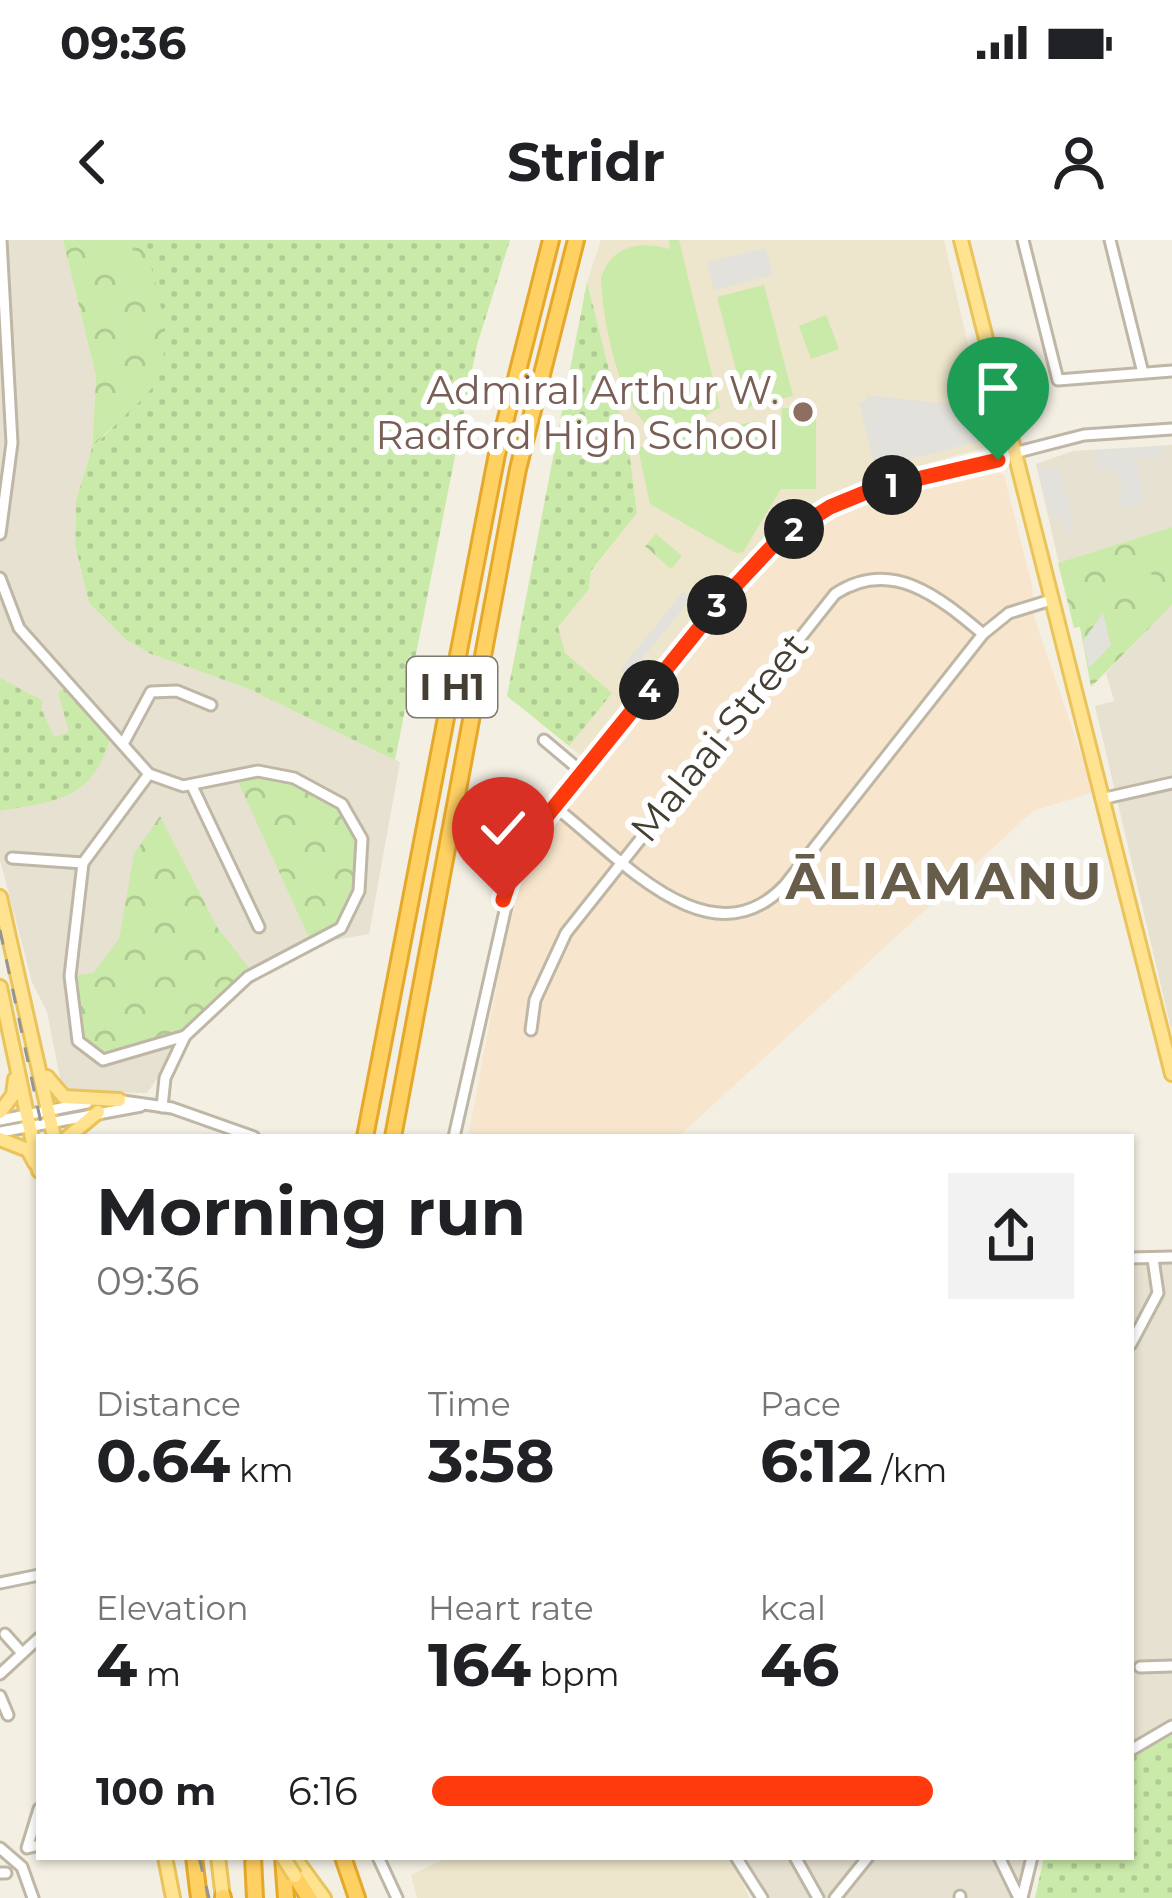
<!DOCTYPE html>
<meta charset="utf-8">
<style>
:root{--surface:#fff;--page:#f2f2f2;--text:#202124;--muted:#757577;--accent:#ff3b0e}
body{margin:0;font-family:Montserrat,sans-serif;background:var(--page);color:var(--text);height:100vh;display:flex;flex-direction:column;font-size:45px;white-space:nowrap}
*{box-sizing:border-box;margin:0}
p{font-size:39px;color:var(--muted)}
.icon{flex:none;width:66px;height:66px;fill:none;stroke:currentColor;stroke-width:2;stroke-linecap:round;stroke-linejoin:round}
.map{position:relative;flex:1;overflow:hidden}
.panel{position:absolute;left:36px;top:894px;width:1098px;height:726px;display:flex;flex-direction:column;background:var(--surface);border-radius:0px;box-shadow:0 3px 9px #0004}
.panel>*{flex:none}
.pin{position:absolute;display:grid;place-items:center;width:102px;height:102px;color:#fff;margin:-123px -51px;border-radius:50% 50% 50% 0;rotate:-45deg;box-shadow:0 0 12px #0007}
.pin .icon{rotate:45deg}
.km{position:absolute;width:60px;height:60px;margin:-30px;border-radius:50%;background:#222;color:#fff;font-size:33px;line-height:60px;text-align:center}
.round{display:grid;place-items:center;flex:none;width:126px;height:126px;border-radius:0px;background:var(--page)}
.summary{display:flex;align-items:center;justify-content:space-between;height:204px;padding:0 60px}
h1{font-size:66px;font-weight:700;line-height:90px}
.stats{display:grid;grid-template-columns:repeat(3,1fr);gap:18px;height:204px;padding:12px 60px}
.stats div{display:grid;align-content:center}
.stats b{font-size:60px;font-weight:700}
.stats small{font-size:33px;font-weight:400}
.stats p{font-size:33px}
ul{padding:0 60px;list-style:none;font-size:39px}
li{display:grid;grid-template-columns:192px 144px 1fr;align-items:center;height:90px}
li i{height:30px;border-radius:15px;background:var(--accent)}
.status{display:flex;justify-content:space-between;align-items:center;height:84px;padding:0 60px;background:var(--surface);direction:ltr}
.status svg{height:33px;fill:currentColor}
header{display:flex;justify-content:space-between;align-items:center;height:156px;padding:0 60px;background:var(--surface);font-size:54px;font-weight:700}
.map>svg:first-child{display:block}
.residential{fill:#e7e1d1}
.commercial{fill:#f7e6cd}
.education{fill:#ede5cc}
.grass{fill:url(#grass-dots)}
.park{fill:url(#park-crowns)}
.pitch{fill:#caeaa9}
.parking{fill:#e3e1dc}
.lines{fill:none;stroke-linecap:round;stroke-linejoin:round}
.minor-casing{stroke:#bfb7a6;stroke-width:15}
.major-casing{stroke:#eac45a;stroke-width:18}
.highway-casing{stroke:#e6a82a;stroke-width:20}
.minor{stroke:#fff;stroke-width:9}
.major{stroke:#ffe390;stroke-width:12}
.highway{stroke:#ffd062;stroke-width:14}
.rail{stroke:#949494;stroke-width:3;stroke-dasharray:15 15;stroke-linecap:butt}
.major-bridge-casing{stroke:#eac45a;stroke-width:18;stroke-linecap:butt}
.major-bridge{stroke:#ffe390;stroke-width:12}
.route-casing{stroke:#fff;stroke-width:24}
.route{stroke:#ff3b0e;stroke-width:15}
.education-dot{fill:#8d6e63;stroke:#fff;stroke-width:4.5}
.labels{text-anchor:middle;stroke-width:12;stroke-linejoin:round;paint-order:stroke}
.shield{fill:#fff;stroke:#7d7970;stroke-width:3}
.shield-label{font-size:36px;font-weight:bold;fill:#453f33}
.education-label{font-size:39px;fill:#785e54;stroke:#fff;text-anchor:end}
.street-label{font-size:39px;fill:#453f33;stroke:#fff}
.district-label{font-size:51px;font-weight:bold;letter-spacing:3px;fill:#685d4a;stroke:#fff}
</style>
<div class="status"><b>09:36</b><svg viewBox="0 0 49 12"><path d="M0 12V9h3v3zM5 12V6h3v6zM10 12V3h3v9zM15 12V0h3v12zM26 1h20v11H26zM47 4h2v5h-2z"/></svg></div>
<header><svg class="icon" aria-label="back" viewBox="0 0 24 24"><path d="M15 5l-7 7 7 7"/></svg>Stridr<svg class="icon" aria-label="person" viewBox="0 0 24 24"><circle cx="12" cy="8" r="4"/><path d="M4 21q1-7 8-7t8 7"/></svg></header>
<div class="map">
<svg width="1172" height="1658" viewBox="0 0 1172 1658">
<defs>
<pattern id="grass-dots" width="8" height="8" patternUnits="userSpaceOnUse" patternTransform="scale(3)"><rect width="8" height="8" fill="#caeaa9"/><path d="M2 2h.1M6 6h.1" fill="none" stroke="#afca92" stroke-width="1.8" stroke-linecap="round"/></pattern>
<pattern id="park-crowns" width="20" height="18" patternUnits="userSpaceOnUse" patternTransform="scale(3)"><rect width="20" height="18" fill="#caeaa9"/><path d="M2 6a3 3 0 1 1 6 0M12 15a3 3 0 1 1 6 0" fill="none" stroke="#afca92"/></pattern>
</defs>
<rect width="100%" height="100%" fill="#f3efe3"/>
<!-- residential -->
<g class="residential">
<polygon points="0,0 63,0 96,137 92,208 76,260 75,305 89,363 126,400 151,414 247,448 400,522 369,694 312,704 269,725 185,796 165,838 159,836 147,853 73,852 61,843 47,772 32,742 0,620"/>
<polygon points="1172,205 1172,287 1059,323 1036,224 1073,211"/>
<polygon points="1172,365 1172,793 1095,466 1114,461 1106,433"/>
<polygon points="1172,1023 1172,1487 1131,1511 1131,1024"/>
<polygon points="736,1617 1037,1617 1022,1658 762,1658"/>
</g>
<!-- commercial -->
<polygon class="commercial" points="996,231 1004,235 1032,345 1035,380 1094,552 1033,571 678,897 468,897 510,675 527,625 569,563 755,336 798,297 857,266"/>
<!-- education -->
<g class="education">
<polygon points="601,0 944,0 991,206 858,243 788,280 739,324 581,516 546,487 558,387 589,349 591,332 637,273 629,210 587,42"/>
<polygon points="448,1617 732,1617 749,1658 417,1658 411,1635"/>
</g>
<!-- grass -->
<g class="grass">
<polygon points="143,0 510,0 477,105 395,520 247,448 151,414 126,400 89,363 75,305 76,260 92,208 130,170 156,52"/>
<polygon points="587,42 629,210 637,273 591,331 589,349 558,387 565,413 612,453 569,506 507,456"/>
<path d="M0 438 43 461 41 468 54 497 69 492 58 452 71 446 112 492C94 559 62 560 0 571Z"/>
<polygon points="1172,1495 1172,1658 1035,1658 1044,1617 1131,1617 1131,1518"/>
</g>
<!-- park -->
<g class="park">
<path d="M63 0H143C155 38 179 113 152 148 135 170 110 186 92 208L96 137Z"/>
<polygon points="1172,287 1172,365 1091,447 1080,387 1074,388 1058,323"/>
<polygon points="656,294 682,316 671,329 645,306"/>
<path d="M234 533C276 534 352 547 362 599 366 620 354 654 351 675L312 704Z"/>
<polygon points="160,576 217,687 254,734 195,788 106,820 82,808 70,736 93,733 119,699 134,614"/>
</g>
<!-- pitch -->
<g class="pitch">
<path d="M669 0H679L720 168C702 173 697 194 674 196 623 200 602 78 601 38 611 6 639 0 670 9Z"/>
<polygon points="132,7 140,34 128,41 110,36 103,16"/>
<polygon points="764,45 793,156 746,168 717,57"/>
<polygon points="826,75 839,109 811,119 799,86"/>
<polygon points="782,168 816,168 816,249 781,249 743,312 736,313 650,264 638,208 756,181 764,199 781,211"/>
<circle cx="1132" cy="338" r="20"/>
</g>
<!-- parking -->
<g class="parking">
<polygon points="766,8 773,35 714,50 707,22"/>
<polygon points="867,155 975,167 984,200 875,228 859,162 866,162"/>
<polygon points="1161,206 1162,217 1135,219 1145,263 1120,269 1117,258 1123,255 1116,230 1097,230 1096,211"/>
<polygon points="1059,228 1075,291 1066,293 1062,276 1052,278 1039,229"/>
<polygon points="683,352 691,359 628,436 620,430"/>
<polygon points="1103,373 1111,405 1089,428 1083,401"/>
</g>
<g class="lines">
<!-- minor casing -->
<g class="minor-casing">
<g id="minor">
<polyline points="1023,0 1058,140 1172,131"/>
<polyline points="1110,0 1143,133"/>
<polyline points="0,294 12,203 1,0"/>
<polyline points="0,338 19,388 149,534 183,546 258,531 294,538 342,564 362,599 359,651 341,688 248,737 185,796 103,820 78,801 70,736 83,623 149,534"/>
<polyline points="544,500 582,532"/>
<polyline points="123,504 151,452 177,451 211,465"/>
<polyline points="192,546 259,687"/>
<polyline points="1101,559 1172,543"/>
<path d="M555 567C616 613 709 726 785 645L983 394 1009 373 1051 360"/>
<polyline points="12,618 83,623"/>
<path d="M531 790 535 760 566 693 835 354C891 317 939 357 983 394"/>
<polyline points="116,860 172,868 254,897"/>
<polyline points="162,867 165,838 185,796"/>
<polyline points="0,880 87,863"/>
<polyline points="0,892 141,866"/>
<polyline points="454,897 516,622 538,587 722,360 793,289 874,249 1084,195 1172,189"/>
<polyline points="1131,1018 1172,1017"/>
<polyline points="1131,1104 1158,1053 1153,1019"/>
<polyline points="0,1343 39,1335"/>
<polyline points="5,1394 22,1413"/>
<polyline points="1140,1427 1172,1426"/>
<polyline points="0,1434 39,1398"/>
<polyline points="0,1456 8,1475"/>
<polyline points="1131,1510 1172,1486"/>
<polyline points="39,1569 27,1608 39,1605"/>
<polyline points="0,1608 22,1627 33,1658"/>
<polyline points="378,1617 397,1658"/>
<polyline points="736,1617 762,1658"/>
<polyline points="795,1617 818,1658"/>
<polyline points="999,1617 1019,1658"/>
<polyline points="0,1633 6,1633"/>
<polyline points="835,1658 868,1617"/>
<polyline points="960,1658 960,1656"/>
<polyline points="1022,1658 1032,1617"/>
</g>
</g>
<!-- major casing -->
<g class="major-casing">
<g id="major">
<polyline points="961,0 1172,834"/>
<polyline points="0,657 54,897"/>
<polyline points="0,747 39,931"/>
<polyline points="47,837 64,857 119,860"/>
<polyline points="0,872 13,855 15,839"/>
<polyline points="68,897 98,872"/>
<polyline points="0,899 28,910 35,923"/>
<polyline points="165,1617 173,1658"/>
<polyline points="218,1617 223,1658"/>
<polyline points="294,1617 324,1658"/>
</g>
</g>
<!-- highway casing -->
<g class="highway-casing">
<g id="highway">
<polyline points="365,897 497,214 551,0"/>
<polyline points="393,897 518,229 576,0"/>
<polyline points="194,1617 199,1658"/>
<polyline points="253,1617 255,1658"/>
<polyline points="283,1617 286,1658"/>
<polyline points="343,1617 357,1658"/>
<polyline points="295,1636 309,1658"/>
<polyline points="223,1657 223,1658"/>
</g>
</g>
<!-- minor -->
<use href="#minor" class="minor"/>
<!-- major -->
<use href="#major" class="major"/>
<!-- highway -->
<use href="#highway" class="highway"/>
<!-- rail -->
<g class="rail">
<polyline points="0,690 44,897"/>
<polyline points="199,1617 209,1658"/>
</g>
<!-- major-bridge casing -->
<g class="major-bridge-casing">
<polyline id="major-bridge" points="283,1617 295,1636"/>
</g>
<!-- major-bridge -->
<use href="#major-bridge" class="major-bridge"/>
</g>
<g class="lines">
<!-- route casing -->
<g class="route-casing">
<polyline id="route" points="503,660 516,622 538,587 722,360 778,300 830,267 874,249 998,220"/>
</g>
<!-- route -->
<use href="#route" class="route"/>
</g>
<!-- markers -->
<circle class="education-dot" cx="803" cy="172" r="12"/>
<g class="labels">
<!-- shield labels -->
<rect class="shield" x="407" y="417" width="90" height="60" rx="9"/>
<g class="shield-label">
<text x="452" y="460">I H1</text>
</g>
<!-- education labels -->
<g class="education-label">
<text x="779" y="164">Admiral Arthur W.<tspan x="779" dy="45">Radford High School</tspan></text>
</g>
<!-- street labels -->
<g class="street-label">
<text transform="translate(719 497) rotate(-51)" y="14">Malaai Street</text>
</g>
<!-- district labels -->
<g class="district-label">
<text x="945" y="659">ĀLIAMANU</text>
</g>
</g>
</svg>
<div class="pin" style="left:998px;top:220px;background:#1e9e55"><svg class="icon" aria-label="arrive" viewBox="0 0 24 24"><path d="M6 21V4h12l-3 4 3 4H6"/></svg></div>
<div class="pin" style="left:503px;top:660px;background:#d93025"><svg class="icon" aria-label="check" viewBox="0 0 24 24"><path d="M5 12l5 5 9-10"/></svg></div>
<b class="km" style="left:892px;top:245px">1</b>
<b class="km" style="left:794px;top:289px">2</b>
<b class="km" style="left:717px;top:365px">3</b>
<b class="km" style="left:649px;top:450px">4</b>
<section class="panel">
<div class="summary"><div><h1>Morning run</h1><p>09:36</p></div><a class="round"><svg class="icon" aria-label="share" viewBox="0 0 24 24"><path d="M12 15V3M7 8l5-5 5 5M5 13v7h14v-7"/></svg></a></div>
<div class="stats">
<div><p>Distance</p><b>0.64<small> km</small></b></div>
<div><p>Time</p><b>3:58</b></div>
<div><p>Pace</p><b>6:12<small> /km</small></b></div>
</div>
<div class="stats">
<div><p>Elevation</p><b>4<small> m</small></b></div>
<div><p>Heart rate</p><b>164<small> bpm</small></b></div>
<div><p>kcal</p><b>46</b></div>
</div>
<ul>
<li><b>100 m</b>6:16<i style="width:78%"></i></li>
</ul>
</section>
</div>
